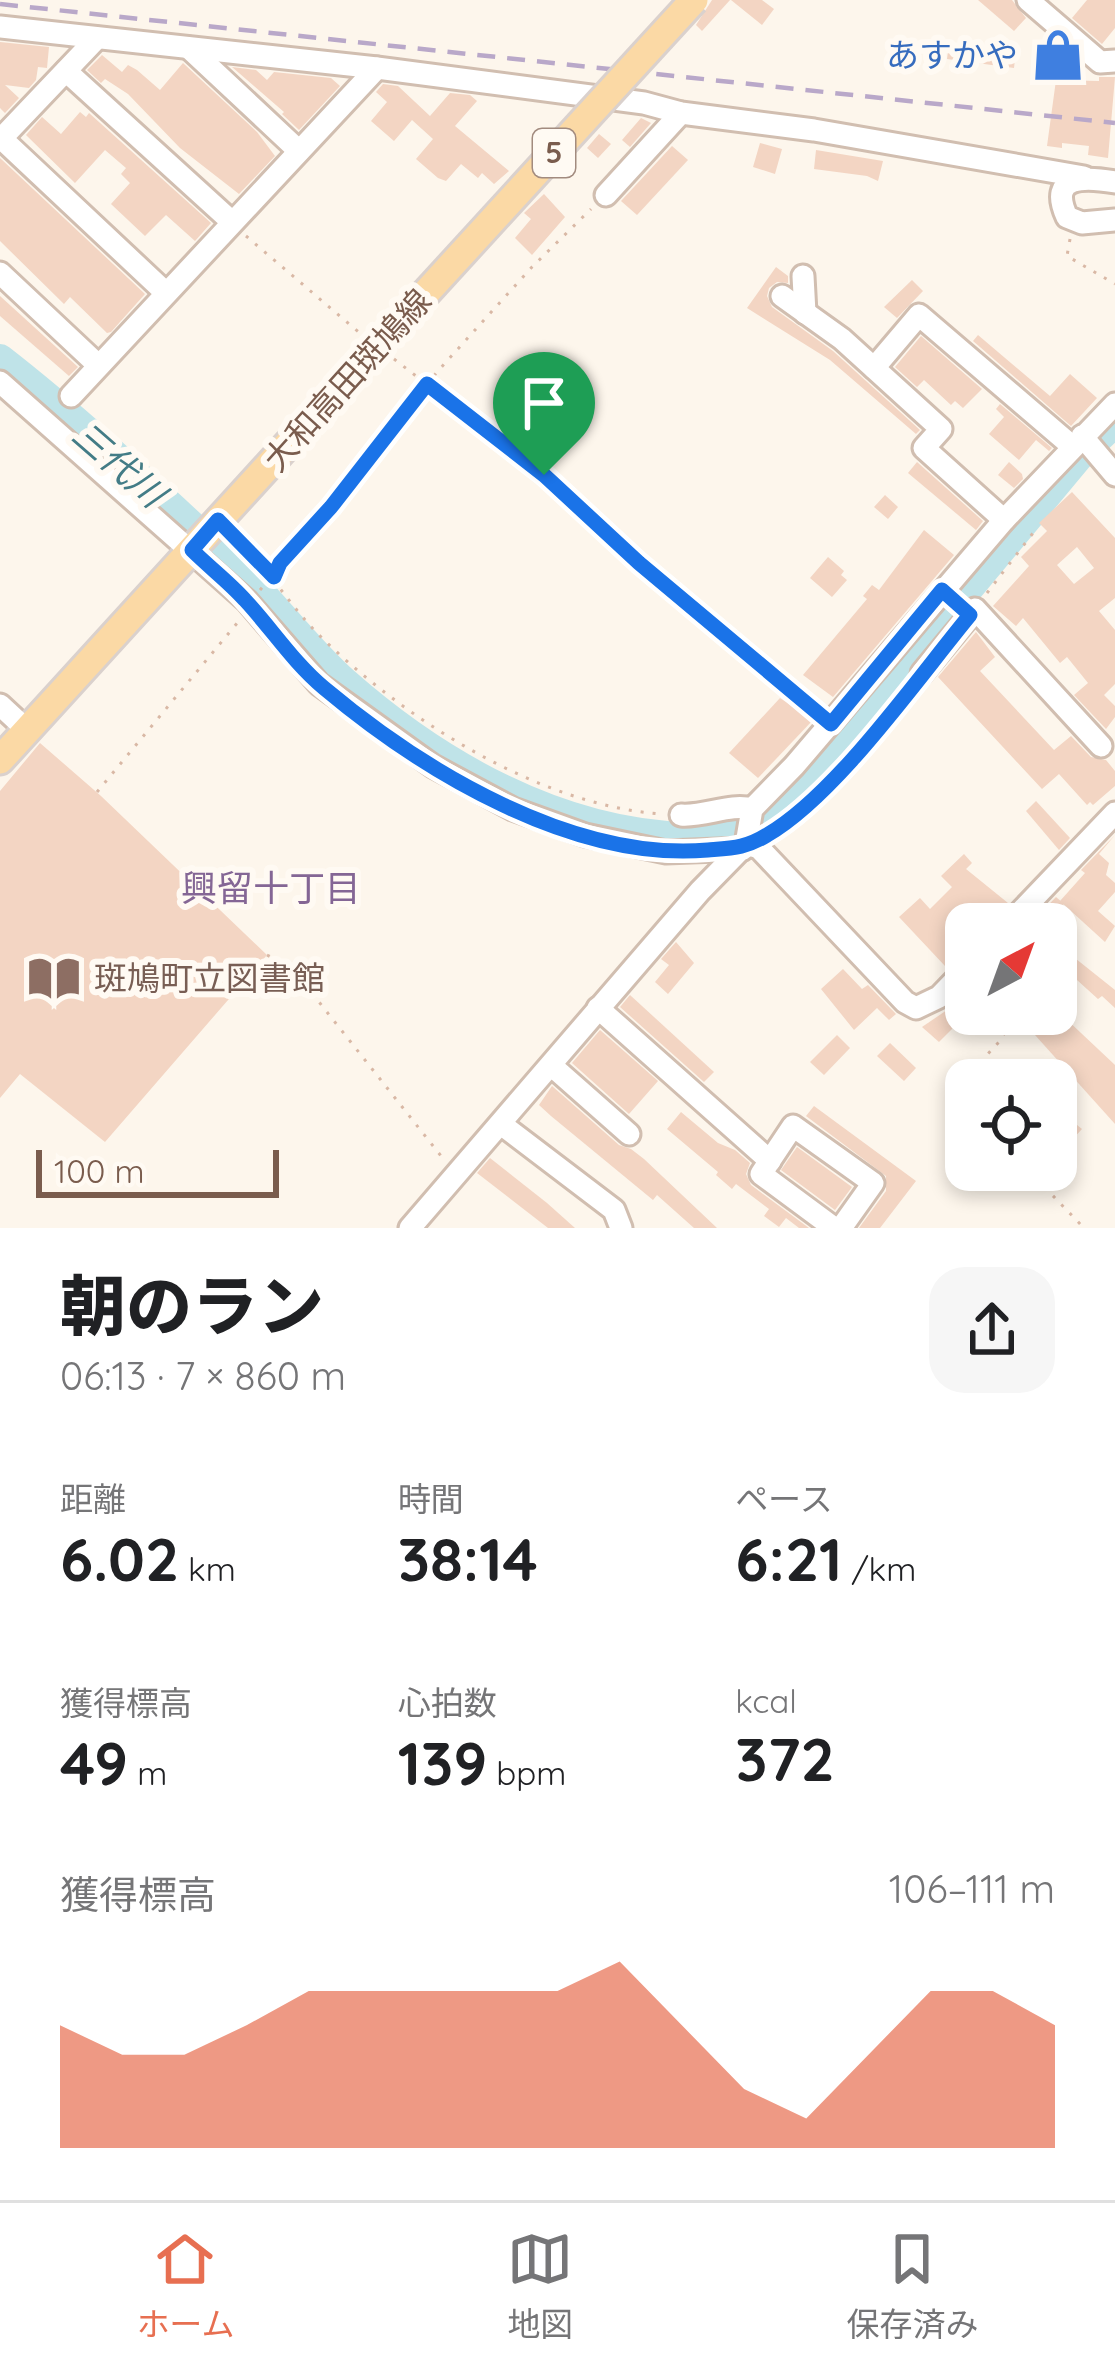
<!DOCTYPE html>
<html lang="ja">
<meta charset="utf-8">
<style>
:root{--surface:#fff;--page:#f6f6f6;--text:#202124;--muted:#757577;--line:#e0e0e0;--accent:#e76f51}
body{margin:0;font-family:Quicksand,"Noto Sans JP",sans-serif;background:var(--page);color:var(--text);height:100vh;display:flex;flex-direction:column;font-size:45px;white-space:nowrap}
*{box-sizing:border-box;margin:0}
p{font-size:39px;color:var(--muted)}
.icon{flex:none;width:66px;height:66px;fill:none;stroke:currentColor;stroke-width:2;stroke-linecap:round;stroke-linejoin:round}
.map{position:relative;height:1228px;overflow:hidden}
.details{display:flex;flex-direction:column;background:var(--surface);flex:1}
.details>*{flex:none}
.needle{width:78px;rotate:41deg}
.fabs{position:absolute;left:945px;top:903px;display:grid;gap:24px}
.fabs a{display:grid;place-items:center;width:132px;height:132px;border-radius:24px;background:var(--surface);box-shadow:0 6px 18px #0003;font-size:60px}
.scale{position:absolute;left:36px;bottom:30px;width:243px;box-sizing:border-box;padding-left:12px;border:6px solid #7a5c4d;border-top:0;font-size:33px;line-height:42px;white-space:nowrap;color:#7a5c4d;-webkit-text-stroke:9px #fffaf3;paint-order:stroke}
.pin{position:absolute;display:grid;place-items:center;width:102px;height:102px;color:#fff;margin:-123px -51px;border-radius:50% 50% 50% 0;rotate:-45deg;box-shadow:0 0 12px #0007}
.pin .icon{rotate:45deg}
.round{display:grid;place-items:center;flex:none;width:126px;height:126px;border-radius:36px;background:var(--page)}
.headline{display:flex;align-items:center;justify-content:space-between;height:204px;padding:0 60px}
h1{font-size:66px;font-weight:800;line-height:90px}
.figures{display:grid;grid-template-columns:repeat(3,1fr);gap:18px;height:204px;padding:12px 60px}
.figures div{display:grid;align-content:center}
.figures b{font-size:60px;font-weight:800}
.figures small{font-size:33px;font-weight:400}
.figures p{font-size:33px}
.chart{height:336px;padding:24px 60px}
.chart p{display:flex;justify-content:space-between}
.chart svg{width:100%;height:216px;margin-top:12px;fill:var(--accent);opacity:.7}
.dock{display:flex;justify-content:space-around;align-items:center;height:168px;border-top:3px solid var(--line);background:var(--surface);font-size:33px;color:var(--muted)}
.dock a{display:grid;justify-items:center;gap:6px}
.dock .selected{color:var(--accent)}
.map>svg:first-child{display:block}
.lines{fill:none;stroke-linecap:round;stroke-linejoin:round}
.river{stroke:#bfe3e8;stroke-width:30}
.building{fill:#f3d5c3;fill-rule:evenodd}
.minor-casing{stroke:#d1beb0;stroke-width:27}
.major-casing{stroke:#dad1cd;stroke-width:33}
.path{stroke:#d9b8a5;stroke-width:3;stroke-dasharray:3 9;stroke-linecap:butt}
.minor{stroke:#fff;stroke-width:21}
.major{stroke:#fbd9a5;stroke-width:27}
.rail{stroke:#b9a8c9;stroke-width:4.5;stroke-dasharray:18 12;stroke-linecap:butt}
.major-bridge-casing{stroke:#dad1cd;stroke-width:33;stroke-linecap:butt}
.major-bridge{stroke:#fbd9a5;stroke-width:27}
.route-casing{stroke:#fff;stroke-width:24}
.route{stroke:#1a73e8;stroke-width:15}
.labels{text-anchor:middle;stroke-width:12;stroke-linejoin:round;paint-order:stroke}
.shield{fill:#fffaf3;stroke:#a28b7f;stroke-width:3}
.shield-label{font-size:30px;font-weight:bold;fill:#7a5c4d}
.shop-label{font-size:33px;fill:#366cbe;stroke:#fffaf3;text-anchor:end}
.street-label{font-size:33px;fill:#7a5c4d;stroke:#fffaf3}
.education-label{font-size:33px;fill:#785e54;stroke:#fffaf3;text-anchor:start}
.water-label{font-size:36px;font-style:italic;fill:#437c86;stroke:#fffaf3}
.neighbourhood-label{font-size:36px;fill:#846695;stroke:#fffaf3}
</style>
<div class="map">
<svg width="1115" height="1228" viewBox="0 0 1115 1228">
<rect width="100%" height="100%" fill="#fdf6ec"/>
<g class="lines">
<!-- river -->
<path class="river" d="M0 359C81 422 157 494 232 563 271 600 303 645 344 682 438 765 558 833 685 837 705 838 729 838 748 832 765 826 779 812 792 800L1079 456 1115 422"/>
</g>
<!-- building -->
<g class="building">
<polygon points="712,0 730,0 702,31 696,25"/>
<polygon points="731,0 762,0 774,9 762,25"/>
<polygon points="978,0 1012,0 1026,18 1014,31"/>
<polygon points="1087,0 1115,0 1115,28 1102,44 1072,18"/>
<polygon points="0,42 49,47 47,68 38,67 36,80 29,88 5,85 19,98 5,113 0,108"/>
<polygon points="976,42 1016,50 1014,68 947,59 949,44 973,47"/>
<polygon points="102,55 122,72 128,65 137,70 160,90 183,63 257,132 275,156 239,194 180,148 128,94 105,79 101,83 87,70"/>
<polygon points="232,67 256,70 267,80 274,72 331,78 340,86 299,130 282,114 284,112"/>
<polygon points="1099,77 1115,77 1108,158 1088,155 1089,146 1062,143 1062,148 1047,146 1056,80 1099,81"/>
<polygon points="383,84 398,86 430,116 450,93 470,95 477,101 455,126 509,171 494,184 482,173 478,178 461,164 446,181 438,178 416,159 433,139 412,120 394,141 371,121 387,102 376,92"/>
<polygon points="80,112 86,117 89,113 211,223 195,241 166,215 145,236 111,204 130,183 121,174 126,168 105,150 75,183 26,135 42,117 61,134"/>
<polygon points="641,118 651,123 630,147 622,140"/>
<polygon points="599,134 611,144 598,158 587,148"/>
<polygon points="760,143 782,149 775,174 753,167"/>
<polygon points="672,146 688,160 637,215 621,201"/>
<polygon points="816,150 883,161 878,181 867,176 814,169"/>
<polygon points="0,158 145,294 111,332 107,333 70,297 64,304 0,241"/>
<polygon points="544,194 565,217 532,255 515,238 531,219 524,213"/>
<polygon points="776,267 788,276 788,283 777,282 769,288 767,296 772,307 833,351 920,430 916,434 830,360 747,308"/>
<polygon points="912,280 923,291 897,318 884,307"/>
<polygon points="0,296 78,367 69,376 0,316"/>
<polygon points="978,335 1050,396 1070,374 1097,398 1071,426 973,341"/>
<polygon points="921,336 982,389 963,408 955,401 951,405 924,380 917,387 895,367"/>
<polygon points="1000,404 1052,448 1049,451 1036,440 1019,460 989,434 1004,417 996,409"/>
<polygon points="917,462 983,521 976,530 908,473"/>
<polygon points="1009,462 1022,474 1023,479 1014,488 998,475"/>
<path d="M1072 492 1115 538V598L1099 611 1115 630V684L1104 695 1115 706V717L1106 729 1074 695 1088 683 1067 657 1060 663 1023 618 1016 626 993 606 1029 566 1021 557 1047 531 1039 523ZM1077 547 1094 568 1074 584 1057 565Z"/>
<polygon points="885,495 898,507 888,519 874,507"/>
<polygon points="924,530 954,555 833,697 803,675 867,599 863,596 872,585 879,590"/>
<polygon points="828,557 844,571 841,575 847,580 832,597 810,578"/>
<polygon points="976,632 995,657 980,671 1054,750 1071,736 1091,757 1106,760 1115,771 1115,786 1093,805 1090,802 1087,805 1059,774 1042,789 938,677"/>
<polygon points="780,698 813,720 758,778 729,753"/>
<polygon points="40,743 101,796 267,955 105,1142 20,1074 0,1098 0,791"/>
<polygon points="1036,801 1070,838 1059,850 1026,811"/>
<polygon points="1115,835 1099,854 1109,863 1106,875 1115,883 1115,892 1098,911 1115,926 1105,942 1060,901 1085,873 1081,870"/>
<polygon points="964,854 972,863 966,869 1008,903 994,924 986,924 966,906 966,954 945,966 899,917 920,898 930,909 952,887 941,876"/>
<polygon points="1056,897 1064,904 1046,924 1030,924"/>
<polygon points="676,942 694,963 668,994 655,982 669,965 661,959"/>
<polygon points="1056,943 1115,990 1115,1008 1102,996 1098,999 1056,961"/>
<polygon points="843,969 862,989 868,985 896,1014 889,1020 877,1008 854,1030 821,989"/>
<polygon points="630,995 714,1072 704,1082 620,1007"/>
<polygon points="947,1010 959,1022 939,1042 922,1027"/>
<polygon points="1036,1014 1064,1017 1115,1065 1115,1124 1026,1025"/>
<polygon points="600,1030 658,1081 629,1114 572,1063"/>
<polygon points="837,1035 850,1048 824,1075 810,1062"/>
<polygon points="890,1043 916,1068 904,1081 877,1056"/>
<polygon points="552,1086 619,1145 631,1149 644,1159 717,1228 694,1228 657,1195 653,1200 551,1116 539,1105"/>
<polygon points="814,1106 916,1181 880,1228 859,1228 886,1191 886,1176 806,1116"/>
<polygon points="681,1112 718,1143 735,1150 750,1163 746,1174 751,1185 809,1228 799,1228 786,1218 779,1227 764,1216 769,1209 736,1184 732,1189 716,1175 718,1172 667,1129"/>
<polygon points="1066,1116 1082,1129 1072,1140 1057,1126"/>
<polygon points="797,1147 852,1187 835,1210 781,1170"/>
<polygon points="490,1158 547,1203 575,1228 548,1228 477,1173"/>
</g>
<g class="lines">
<!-- minor casing -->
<g class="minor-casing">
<g id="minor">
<polyline points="1028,0 1100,62 1115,61"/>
<polyline points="0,27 377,68 644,103 681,113 814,130 1084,177"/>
<polyline points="189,48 299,151"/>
<polyline points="66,71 232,222"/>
<polyline points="2,139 166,293"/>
<polyline points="0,140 97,38"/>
<path d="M1115 182C1086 177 1047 174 1067 217L1082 223 1115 220"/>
<polyline points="606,195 681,113"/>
<polyline points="0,273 98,365"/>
<polyline points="803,276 805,313"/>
<polyline points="782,296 842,339 941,429 924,448 1004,520"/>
<polyline points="874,368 919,315 1073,447"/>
<polyline points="0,382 247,601 319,684 433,766 513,809 585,835 666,852 743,849"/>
<polyline points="71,396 377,68"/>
<polyline points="1082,436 1115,475"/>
<polyline points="922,673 975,609 1101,746"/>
<polyline points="0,705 27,730"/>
<path d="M681 815C705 817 730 803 752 809"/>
<polyline points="746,844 759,848 905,1002 916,1008 939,997 966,969"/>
<polyline points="1009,924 1115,813"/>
<polyline points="598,1008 770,1161"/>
<polyline points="552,1066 629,1134"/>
<polyline points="501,1124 614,1210 621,1228"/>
<polyline points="410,1228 700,891 746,844 752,809 794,766 1004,520 1115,404"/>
<polyline points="834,1228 761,1174 793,1126 873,1183 841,1228"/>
</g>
</g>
<!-- major casing -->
<g class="major-casing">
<polyline id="major" points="0,760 414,306"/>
</g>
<!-- path -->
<g class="path">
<polyline points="246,236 362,335"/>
<polyline points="1070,239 1067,256 1115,284"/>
<polyline points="394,359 544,475 639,563 815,711"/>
<path d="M234 535C266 565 287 602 317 633 402 718 538 805 661 814"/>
<polyline points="260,590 331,507 437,372 532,267 591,209"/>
<polyline points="987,593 1033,533"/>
<polyline points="97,792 238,622"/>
<polyline points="771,833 819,793 909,688"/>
<polyline points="267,955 288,966 300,978 445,1161"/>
<polyline points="966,1098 957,1087 999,1042 1016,1014"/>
<polyline points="1028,1170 1084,1228"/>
</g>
<!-- minor -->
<use href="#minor" class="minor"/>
<!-- major -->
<use href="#major" class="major"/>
<!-- rail -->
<polyline class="rail" points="0,4 1115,123"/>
<!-- major-bridge casing -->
<g class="major-bridge-casing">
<polyline id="major-bridge" points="414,306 694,0"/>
</g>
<!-- major-bridge -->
<use href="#major-bridge" class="major-bridge"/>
</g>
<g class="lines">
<!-- route casing -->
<g class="route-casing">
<path id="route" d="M427 384 544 475 639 563 831 724 942 590 970 615C917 679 836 795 767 835 746 848 733 848 708 850 574 862 424 772 324 688 293 662 272 629 245 600 229 582 209 567 192 550L218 520 274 577 280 563 331 507Z"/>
</g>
<!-- route -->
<use href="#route" class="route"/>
</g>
<!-- icons -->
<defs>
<g id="shop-bare" transform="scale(4.14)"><path d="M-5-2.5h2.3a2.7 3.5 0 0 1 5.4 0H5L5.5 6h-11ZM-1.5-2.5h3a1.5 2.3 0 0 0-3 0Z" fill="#3f7fe0" stroke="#fffaf3" stroke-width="2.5" paint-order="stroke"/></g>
<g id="library-bare" transform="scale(4.14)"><path d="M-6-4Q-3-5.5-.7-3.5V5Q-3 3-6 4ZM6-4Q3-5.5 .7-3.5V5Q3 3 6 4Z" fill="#8d6e63" stroke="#fffaf3" stroke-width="2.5" paint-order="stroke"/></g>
</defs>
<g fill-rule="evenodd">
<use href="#shop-bare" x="1058" y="55"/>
<use href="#library-bare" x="54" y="978"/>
</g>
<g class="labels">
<!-- shield labels -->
<rect class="shield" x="533" y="129" width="42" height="48" rx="9"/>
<g class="shield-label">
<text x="554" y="163">5</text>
</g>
<!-- shop labels -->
<g class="shop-label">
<text x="1018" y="67">あすかや</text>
</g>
<!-- street labels -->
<g class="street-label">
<text transform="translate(347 380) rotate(-48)" y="12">大和高田斑鳩線</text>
</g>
<!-- education labels -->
<g class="education-label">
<text x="94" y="990">斑鳩町立図書館</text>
</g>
<!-- water labels -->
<g class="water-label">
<text transform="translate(119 464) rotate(41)" y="13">三代川</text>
</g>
<!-- neighbourhood labels -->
<g class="neighbourhood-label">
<text x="271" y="901">興留十丁目</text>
</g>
</g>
</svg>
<div class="fabs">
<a><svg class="needle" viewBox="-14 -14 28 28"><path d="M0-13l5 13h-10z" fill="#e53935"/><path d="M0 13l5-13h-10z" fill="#757577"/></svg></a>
<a><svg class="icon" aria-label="locate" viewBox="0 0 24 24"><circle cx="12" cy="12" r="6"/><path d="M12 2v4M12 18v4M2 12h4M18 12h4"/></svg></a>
</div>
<div class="scale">100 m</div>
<div class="pin" style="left:544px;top:475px;background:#1e9e55"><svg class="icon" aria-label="arrive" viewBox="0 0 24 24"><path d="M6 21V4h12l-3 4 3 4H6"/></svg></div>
</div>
<section class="details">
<div class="headline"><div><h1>朝のラン</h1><p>06:13 · 7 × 860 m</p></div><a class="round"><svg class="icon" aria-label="share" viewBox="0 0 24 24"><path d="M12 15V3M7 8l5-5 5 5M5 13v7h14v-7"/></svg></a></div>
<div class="figures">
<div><p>距離</p><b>6.02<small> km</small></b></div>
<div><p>時間</p><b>38:14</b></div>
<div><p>ペース</p><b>6:21<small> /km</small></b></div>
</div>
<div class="figures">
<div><p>獲得標高</p><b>49<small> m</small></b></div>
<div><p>心拍数</p><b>139<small> bpm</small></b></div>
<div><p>kcal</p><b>372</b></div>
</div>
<div class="chart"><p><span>獲得標高</span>106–111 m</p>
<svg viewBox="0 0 160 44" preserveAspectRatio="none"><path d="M0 44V19L10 25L20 25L30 19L40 12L50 12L60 12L70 12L80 12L90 6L100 19L110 32L120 38L130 25L140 12L150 12L160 19V44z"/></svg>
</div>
</section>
<nav class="dock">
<a class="selected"><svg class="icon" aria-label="home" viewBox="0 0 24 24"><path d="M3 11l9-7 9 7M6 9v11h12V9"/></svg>ホーム</a>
<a><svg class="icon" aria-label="map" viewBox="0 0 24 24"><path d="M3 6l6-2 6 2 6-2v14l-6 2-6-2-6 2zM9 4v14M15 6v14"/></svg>地図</a>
<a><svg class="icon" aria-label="saved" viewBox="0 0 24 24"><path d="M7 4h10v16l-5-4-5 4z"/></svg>保存済み</a>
</nav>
